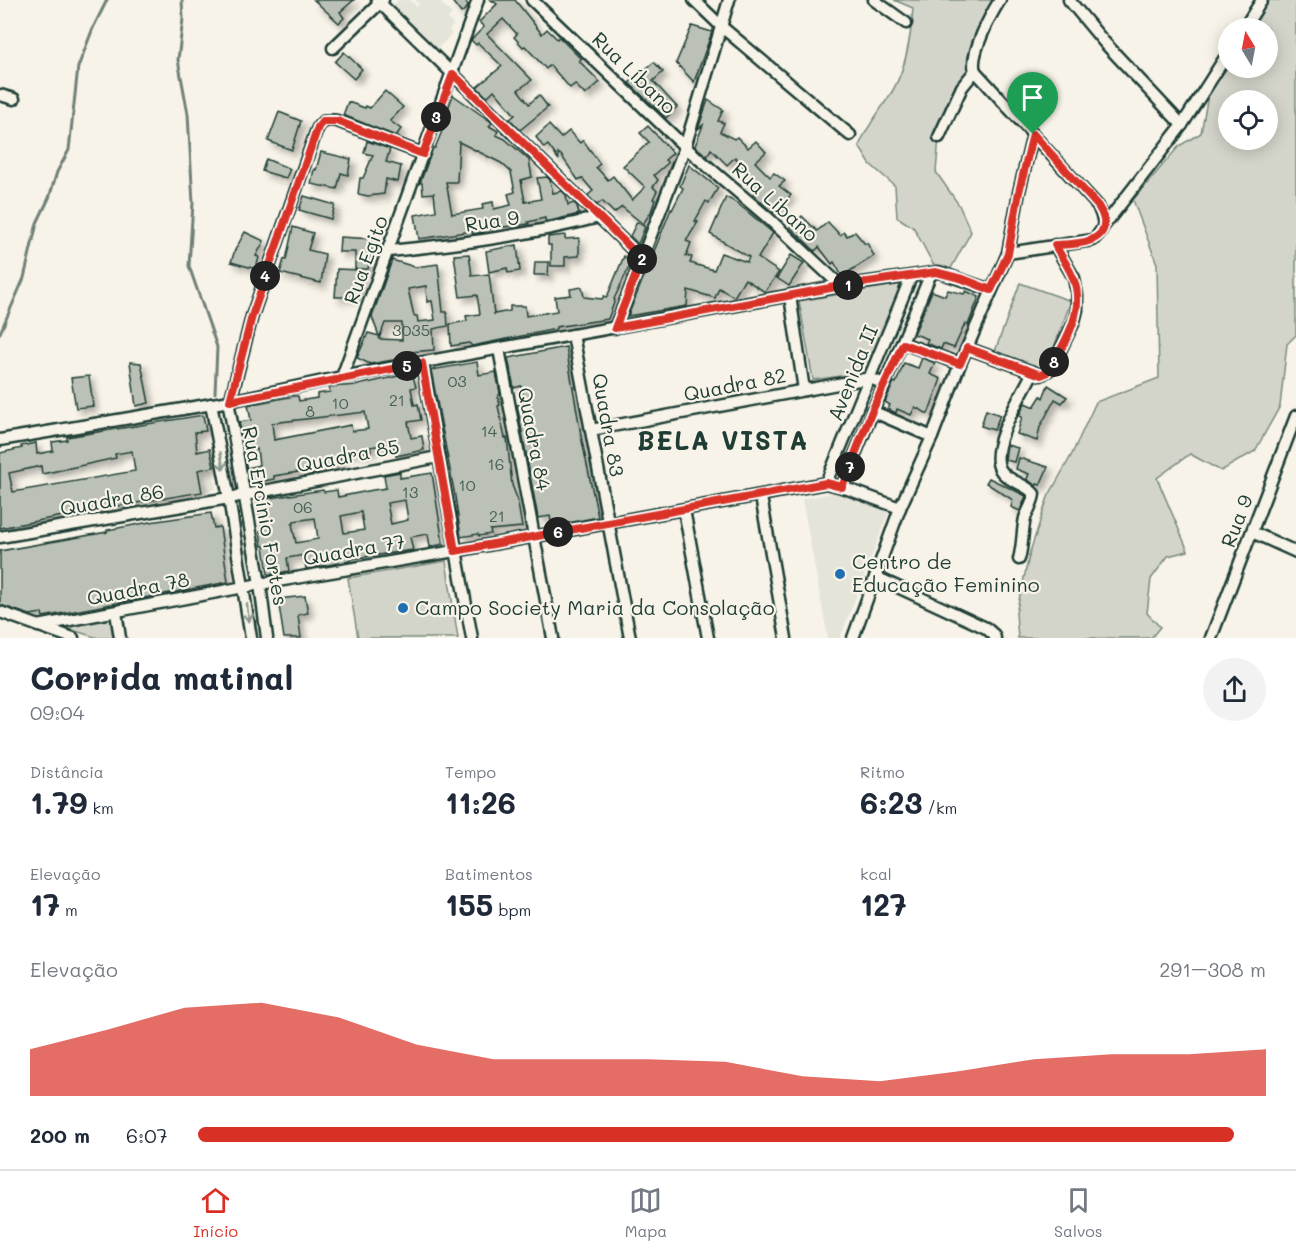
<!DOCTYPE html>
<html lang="pt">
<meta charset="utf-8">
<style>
:root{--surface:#fff;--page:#f2f2f3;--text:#1f2937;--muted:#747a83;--line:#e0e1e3;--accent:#d93025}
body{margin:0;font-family:Mali,sans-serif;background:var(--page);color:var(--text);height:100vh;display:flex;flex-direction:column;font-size:22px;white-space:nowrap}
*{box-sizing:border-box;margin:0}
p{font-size:20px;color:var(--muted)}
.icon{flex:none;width:33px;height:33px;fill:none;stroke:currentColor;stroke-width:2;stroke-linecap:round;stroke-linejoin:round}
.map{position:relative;height:638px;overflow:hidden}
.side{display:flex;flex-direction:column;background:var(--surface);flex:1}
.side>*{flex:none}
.needle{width:39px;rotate:350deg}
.fabs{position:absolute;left:1218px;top:18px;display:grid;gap:12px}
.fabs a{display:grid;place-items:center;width:60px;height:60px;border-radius:50%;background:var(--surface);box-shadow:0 3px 15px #0003;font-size:30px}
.pin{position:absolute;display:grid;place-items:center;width:51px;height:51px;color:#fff;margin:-62px -26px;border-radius:50% 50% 50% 0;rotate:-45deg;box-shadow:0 0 6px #0007}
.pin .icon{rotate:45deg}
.km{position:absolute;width:30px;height:30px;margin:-15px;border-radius:50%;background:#222;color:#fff;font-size:16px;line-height:30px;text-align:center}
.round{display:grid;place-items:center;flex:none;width:63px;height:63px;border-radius:32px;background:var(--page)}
.headline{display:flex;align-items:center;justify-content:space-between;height:102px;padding:0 30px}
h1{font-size:33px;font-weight:800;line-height:45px}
.figures{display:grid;grid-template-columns:repeat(3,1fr);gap:9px;height:102px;padding:6px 30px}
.figures div{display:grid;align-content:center}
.figures b{font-size:30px;font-weight:800}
.figures small{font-size:16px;font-weight:400}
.figures p{font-size:16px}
.chart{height:168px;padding:12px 30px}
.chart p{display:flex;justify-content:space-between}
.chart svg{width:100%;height:108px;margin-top:6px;fill:var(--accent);opacity:.7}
ul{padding:0 30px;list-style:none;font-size:20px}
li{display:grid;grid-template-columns:96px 72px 1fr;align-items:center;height:45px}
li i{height:15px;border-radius:8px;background:var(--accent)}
.menu{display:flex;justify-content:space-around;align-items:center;height:84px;border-top:2px solid var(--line);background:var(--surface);font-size:16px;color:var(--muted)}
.menu a{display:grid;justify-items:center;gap:3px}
.menu .on{color:var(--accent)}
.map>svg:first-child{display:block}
.built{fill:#e5e4d9}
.green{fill:#d3d5ca;stroke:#79897f;stroke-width:1.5;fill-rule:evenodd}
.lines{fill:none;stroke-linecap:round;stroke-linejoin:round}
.stream{stroke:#6f8077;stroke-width:3}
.building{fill:#bbc1b6;stroke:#1f3d34;stroke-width:1.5;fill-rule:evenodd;filter:url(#shadow)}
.minor-casing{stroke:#1f3d34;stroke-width:15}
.minor{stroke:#f7f3e8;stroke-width:10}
.oneway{stroke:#8b988e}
.route-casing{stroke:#fff;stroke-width:12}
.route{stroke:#d93025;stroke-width:8}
.poi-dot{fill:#1f6fb2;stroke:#f7f3e8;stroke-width:2}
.labels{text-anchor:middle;stroke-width:4.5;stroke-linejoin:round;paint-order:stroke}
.number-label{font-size:16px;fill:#465e54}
.street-label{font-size:20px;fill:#1f3d34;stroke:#f7f3e8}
.poi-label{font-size:20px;fill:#1f3d34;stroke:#f7f3e8;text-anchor:start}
.district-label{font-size:26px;font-weight:bold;letter-spacing:1.5px;fill:#1f3d34;stroke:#f7f3e8}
</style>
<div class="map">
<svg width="1296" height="638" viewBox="0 0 1296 638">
<defs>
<filter id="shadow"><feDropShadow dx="5" dy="5" stdDeviation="3" flood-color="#0004"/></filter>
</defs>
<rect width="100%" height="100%" fill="#f7f3e8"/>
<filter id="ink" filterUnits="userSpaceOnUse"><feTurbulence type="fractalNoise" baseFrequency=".0167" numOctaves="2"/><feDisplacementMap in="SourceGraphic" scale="12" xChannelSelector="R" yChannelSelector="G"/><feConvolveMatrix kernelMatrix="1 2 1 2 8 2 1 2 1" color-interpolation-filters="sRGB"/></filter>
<g filter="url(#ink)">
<!-- built -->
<g class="built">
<polygon points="398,0 410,0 417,7 419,4 415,0 438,0 452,14 448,19 454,25 449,30 452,34 437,49 393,5"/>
<polygon points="213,469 216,489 204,491 201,471"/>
<polygon points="836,492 889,511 840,638 828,638 802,499"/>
</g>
<!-- green -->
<g class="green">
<path d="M894 0H1002L989 18 975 71 939 137 936 172 959 205 971 232 950 270 933 264 914 228 897 217 895 186 870 164 859 146C867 125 882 109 893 90 907 66 911 35 913 8Z"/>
<path d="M1261 0H1296V335L1287 344 1280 406 1255 451 1221 471 1190 454 1157 478 1188 551 1168 556 1151 579 1147 613 1160 627 1151 638H1018L1016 613 1030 552 1048 497 1072 454 1096 402 1159 378 1157 264 1133 200 1179 146 1201 133 1209 90 1228 53V68H1268V28H1241ZM1228 100H1268V140H1228Z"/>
<polygon points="1020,283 1071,301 1045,372 994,354"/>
<polygon points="901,284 868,372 813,380 799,301"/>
<polygon points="446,561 458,638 358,638 348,578"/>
<polygon points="111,619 114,638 98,638 66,628"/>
</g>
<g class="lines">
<!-- stream -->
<g class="stream">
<polyline points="182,0 183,19 178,60 188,114 193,203 189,266 217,347 215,393"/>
<polyline points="0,333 24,278 37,223 49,198 57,172 69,150 78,67 93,28 107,0"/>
</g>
</g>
<!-- building -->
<g class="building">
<polygon points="314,0 354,0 340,12 344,18 339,23"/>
<polygon points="451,0 464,0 468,5 467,8 461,13"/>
<polygon points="491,0 515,0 542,34 547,29 557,39 559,37 581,59 579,61 600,82 585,95 575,84 570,88 550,65 546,69 525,46 523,47 514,37 517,34 503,19 487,34 532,80 518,90 529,104 539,95 548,107 520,130 510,119 515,115 494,90 487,97 477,87 502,66 478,43 476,45 471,40 484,27 479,22 497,4"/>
<polygon points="692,26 712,32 694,82 676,63"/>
<polygon points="344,52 362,69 354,79 335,62"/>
<polygon points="654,62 663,72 653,81 677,107 666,118 629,83"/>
<polygon points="385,91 403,107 390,121 401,129 396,136 343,115 348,102 365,108 366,106 370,108"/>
<path d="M453 95 490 121 492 123 489 126 498 131 496 135 505 139 529 160 532 177 521 180 525 202 541 199 537 178 547 177 550 180 553 193 562 191 566 195 568 205 574 203 577 206 579 214 550 221H545V218L528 222 529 224 487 229 483 232 473 234 472 231 419 239 415 215 436 211 434 193 423 194 422 183H420L433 148H435L446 121 444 120ZM459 142 501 163 511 172 515 192 508 194 511 205 494 209 493 202 482 204 483 209 452 214 446 182H457Z"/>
<polygon points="708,100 723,110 718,121 724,123 720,132 734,139 737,137 748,148 756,141 766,152 755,162 770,177 774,173 785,181 779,186 791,195 773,213 760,201 753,194 755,192 741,178 748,172 735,157 727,165 711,149 707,156 695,146 703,125 698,129"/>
<polygon points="279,112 301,121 292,150 268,141"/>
<polygon points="549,125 561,138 569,131 580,143 583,140 600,164 596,167 608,180 613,176 632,200 645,187 623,166 649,142 640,133 648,126 673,153 665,160 668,163 654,175 658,180 653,187 657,191 653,199 655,200 651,212 643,224 622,207 614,213 602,201 597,205 589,197 588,195 593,191 582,178 578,180 561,155 558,153 559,160 548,145 544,148 536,137"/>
<polygon points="367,141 390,149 386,162 401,166 398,182 386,179 384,194 368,196 358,194 360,178 363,178 373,155 364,153"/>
<polygon points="321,152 351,159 348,175 341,173 337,189 311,184 314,169 316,170"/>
<polygon points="266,159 290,169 286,178 262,171"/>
<polygon points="689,165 718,188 709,203 706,201 695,221 698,222 686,241 691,243 686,256 692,257 690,263 714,270 721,253 747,262 749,257 710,234 726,197 737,203 773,233 758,258 779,272 765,292 745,279 734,297 719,288 715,298 688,290 687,306 628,316 671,209 672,210 683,188 680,186"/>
<polygon points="304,196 335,205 331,219 299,210"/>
<polygon points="802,216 817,231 828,222 840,235 844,232 847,236 855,232 865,244 867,243 874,256 842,276 834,262 832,264 819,247 815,251 790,227"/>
<polygon points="637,222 645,227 638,244 630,236"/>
<polygon points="293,227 313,233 308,250 325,254 321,283 280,273 284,259 286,260"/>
<polygon points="245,232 264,241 256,256 259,257 256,269 231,262 235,250"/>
<polygon points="565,235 565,239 579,238 579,256 565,257 565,266 551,266 551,245 548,245 548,237"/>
<polygon points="340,237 373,239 368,269 355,269 355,252 339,252"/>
<polygon points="517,245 520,271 508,273 507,268 489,272 486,251"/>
<polygon points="469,254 472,276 489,274 494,314 510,311 510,306 525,306 526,316 557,311 555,297 571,295 570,289 582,287 584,297 602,299 604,296 607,297 624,256 631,263 614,299 615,300 608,319 556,327 556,329 472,346 469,343 451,346 450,324 467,321 466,316 480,314 477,295 460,297 454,255"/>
<polygon points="791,255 804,263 789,286 777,278"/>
<path d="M392 260 415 267 438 264 443 312H447L448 326 433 329 434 350 410 352 411 357 370 364 357 358 368 333 379 336 372 317ZM426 286 427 302 432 301 435 320 418 322 417 316H414L408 289ZM385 323H402V340L379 339Z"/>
<polygon points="535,262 549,262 548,275 534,275"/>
<polygon points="337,269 361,270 358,297 335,297"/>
<polygon points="948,290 964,294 966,291 979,297 968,325 965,324 954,348 943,344 941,349 926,343 928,339 914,334 932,291 945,296"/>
<polygon points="566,347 582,441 598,517 552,526 550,516 538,518 517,405 525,404 521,386 514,388 508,358"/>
<polygon points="922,358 935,363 930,374 941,379 928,414 915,407 911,415 897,409 896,413 888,409 890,405 885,402 894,382 896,383 904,363 918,368"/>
<polygon points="130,362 141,363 149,403 136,406"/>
<polygon points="477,362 479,375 496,372 500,393 498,397 500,405 498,406 505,438 507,438 512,485 517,498 522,527 490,530 491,534 479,536 478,534 461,537 455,496 431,370"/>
<path d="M412 373 416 387 411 388 414 405 418 404 421 420 408 422 411 438 422 436 424 450 396 456 393 443 370 447 371 451 357 453 356 450 339 454 342 465 274 476V479L250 484 247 468 259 465 257 449 246 451 242 436 239 422 251 420 248 405 294 396H298L299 401 317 398V394L330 392 329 387 358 385ZM365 412 368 429 352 431 351 425 274 440 272 423Z"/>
<polygon points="89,376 93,406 76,408 71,378"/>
<polygon points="1048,385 1067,397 1062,403 1055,399 1040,427 1037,441 1017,434 1022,417 1019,416 1025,403 1034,407 1041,396 1043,398"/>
<polygon points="986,410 1000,415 994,430 981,426"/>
<path d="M203 415 206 431 195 432 197 452 210 449 214 467 198 470 202 492 94 510 0 528V453L22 448 21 446 36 443 37 454 53 451 52 442 67 440V437ZM132 451 135 471 13 492 9 473 41 466 42 474 116 458 115 454Z"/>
<polygon points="1007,445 1018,448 1014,462 1005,460"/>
<polygon points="1019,458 1048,467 1040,485 1037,484 1036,486 1027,479 1029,474 1016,469"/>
<path d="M400 472V478L432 473 443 544 430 547 428 534 410 537 413 550 350 559V561L306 569 304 555 287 558 289 571 268 575 264 546H262L260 531 262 530 257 500 323 490 324 492 337 490 338 497 373 490 386 488 384 475ZM405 500 408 520 391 524 387 503ZM361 512 364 530 344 533 341 516ZM315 518 318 539 296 543 292 524H294V521Z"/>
<polygon points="989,478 1026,496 1020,511 1011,507 1013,500 986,483"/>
<polygon points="211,513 214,528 220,527 228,582 43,617 42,613 30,615 0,605 0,551 107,532 107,530 150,522"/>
<polygon points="305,596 308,613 298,615 301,638 284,638 278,599"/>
</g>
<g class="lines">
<!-- minor casing -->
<g class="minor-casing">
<g id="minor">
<polyline points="377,0 642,259"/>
<polyline points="532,0 685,147 767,217 841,286"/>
<polyline points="694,0 722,27 850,135"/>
<polyline points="874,0 906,23"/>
<path d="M1000 0C991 14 969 55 975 71L1098 206C1105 222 1107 227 1093 240L1008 253"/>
<polyline points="1069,0 1104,42 1182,125"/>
<polyline points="1244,28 1262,0"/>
<polyline points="333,48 383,0"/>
<polyline points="0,95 14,99"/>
<polyline points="939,137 962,87 975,71"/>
<polyline points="1103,227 1182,125 1228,53"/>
<path d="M389 251C460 244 530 235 599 217"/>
<polyline points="790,296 804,390"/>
<polyline points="615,328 685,147 729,0"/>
<polyline points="573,335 630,638"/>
<polyline points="903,343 960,364"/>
<polyline points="967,348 1033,372"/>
<polyline points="499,349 553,638"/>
<polyline points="422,363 472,638"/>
<polyline points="342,377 478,0"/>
<polyline points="211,404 229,498 251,638"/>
<polyline points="872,411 932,437"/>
<polyline points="591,430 870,378 884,384"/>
<polyline points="0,440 230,401 342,377 841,286 939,272 991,290"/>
<polyline points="826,483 911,277"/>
<path d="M842 487C870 415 902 345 931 273"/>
<polyline points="761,497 786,638"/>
<polyline points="684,510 708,638"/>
<polyline points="1252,532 1296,552"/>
<polyline points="0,537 229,498 438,457"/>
<path d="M1019 559C1023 545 1022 531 1025 518 1028 510 1033 503 1034 494 1026 483 1007 482 1000 469 988 447 1023 393 1033 372L1041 375 1049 370 1056 359 1074 322 1077 310V295L1074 278 1055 245"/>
<polyline points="876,577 986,628 994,635 995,638"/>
<polyline points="0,612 73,638"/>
<polyline points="116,612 120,638"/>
<polyline points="38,626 260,584 455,551 826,483 842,487 900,508"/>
<path d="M267 638 260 584 229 406 252 316 316 132C320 121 326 119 337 121L423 154"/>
<polyline points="853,638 900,508 932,437 960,364 1008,253 1019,192 1033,134"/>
<polyline points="1211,638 1296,416"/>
</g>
</g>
<!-- minor -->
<use href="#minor" class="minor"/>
</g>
<!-- one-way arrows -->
<defs><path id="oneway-shaft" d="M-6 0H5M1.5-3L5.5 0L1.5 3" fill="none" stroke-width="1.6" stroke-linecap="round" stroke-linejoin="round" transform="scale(1.5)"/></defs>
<g class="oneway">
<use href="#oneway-shaft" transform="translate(222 461) rotate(79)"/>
<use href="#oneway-shaft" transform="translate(248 613) rotate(83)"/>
</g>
</g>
<g class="lines" filter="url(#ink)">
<!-- route casing -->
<g class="route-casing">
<path id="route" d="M453 74 642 259 615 328 841 286 936 272 963 279 991 290 1008 254 1019 192 1033 134 1098 206C1100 209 1103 215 1104 219 1108 245 1071 244 1055 245 1061 256 1069 267 1073 278 1086 309 1066 341 1051 367L1046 373 1041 375 967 348 960 364 903 344 872 411 842 487 826 483 455 551 422 363 230 401 252 316 318 127 323 121H337L423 154Z"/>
</g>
<!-- route -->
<use href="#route" class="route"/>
</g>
<!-- markers -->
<g class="poi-dot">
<circle cx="840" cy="574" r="6"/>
<circle cx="403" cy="608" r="6"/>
</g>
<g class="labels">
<!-- number labels -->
<g class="number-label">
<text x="411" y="336">3035</text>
<text x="457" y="387">03</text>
<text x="397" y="406">21</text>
<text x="340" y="409">10</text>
<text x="310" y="417">8</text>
<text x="489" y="437">14</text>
<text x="496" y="470">16</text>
<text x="467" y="491">10</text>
<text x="410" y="498">13</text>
<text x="303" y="513">06</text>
<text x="497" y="522">21</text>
</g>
<!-- street labels -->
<g class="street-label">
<text transform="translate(634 73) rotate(44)" y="7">Rua Líbano</text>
<text transform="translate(775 202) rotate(42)" y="7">Rua Libano</text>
<text transform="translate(492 221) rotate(-8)" y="7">Rua 9</text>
<text transform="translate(366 260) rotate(-70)" y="7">Rua Egito</text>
<text transform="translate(853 373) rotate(-68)" y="7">Avenida II</text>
<text transform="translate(735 385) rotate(-11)" y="7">Quadra 82</text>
<text transform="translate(608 425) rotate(80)" y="7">Quadra 83</text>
<text transform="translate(534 439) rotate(79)" y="7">Quadra 84</text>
<text transform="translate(348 456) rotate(-11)" y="7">Quadra 85</text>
<text transform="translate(112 500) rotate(-10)" y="7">Quadra 86</text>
<text transform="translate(265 516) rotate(80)" y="7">Rua Ercínio Fortes</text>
<text transform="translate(1237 521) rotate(-69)" y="7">Rua 9</text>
<text transform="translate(354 550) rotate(-10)" y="7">Quadra 77</text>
<text transform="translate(138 589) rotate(-11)" y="7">Quadra 78</text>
</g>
<!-- poi labels -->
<g class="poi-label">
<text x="852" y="569">Centro de<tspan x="852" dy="23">Educação Feminino</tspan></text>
<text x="415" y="615">Campo Society Maria da Consolação</text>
</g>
<!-- district labels -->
<g class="district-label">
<text x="723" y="450">BELA VISTA</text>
</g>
</g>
</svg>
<div class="fabs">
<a><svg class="needle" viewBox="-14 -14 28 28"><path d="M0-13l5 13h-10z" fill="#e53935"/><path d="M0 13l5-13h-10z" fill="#747a83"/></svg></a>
<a><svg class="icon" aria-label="locate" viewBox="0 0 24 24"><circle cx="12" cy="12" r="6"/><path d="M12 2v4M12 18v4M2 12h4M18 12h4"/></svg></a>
</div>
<div class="pin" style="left:1033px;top:134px;background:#1e9e55"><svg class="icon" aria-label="arrive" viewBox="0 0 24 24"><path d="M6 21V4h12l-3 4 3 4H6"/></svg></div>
<b class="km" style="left:848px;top:285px">1</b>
<b class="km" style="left:642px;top:259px">2</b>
<b class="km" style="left:436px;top:117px">3</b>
<b class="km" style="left:265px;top:276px">4</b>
<b class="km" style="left:407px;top:366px">5</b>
<b class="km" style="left:558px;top:532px">6</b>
<b class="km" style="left:850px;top:467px">7</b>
<b class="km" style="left:1054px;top:362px">8</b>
</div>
<section class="side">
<div class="headline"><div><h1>Corrida matinal</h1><p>09:04</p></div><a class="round"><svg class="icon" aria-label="share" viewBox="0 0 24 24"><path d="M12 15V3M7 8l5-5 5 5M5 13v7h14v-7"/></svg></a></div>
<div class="figures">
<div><p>Distância</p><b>1.79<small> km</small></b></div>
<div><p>Tempo</p><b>11:26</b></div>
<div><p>Ritmo</p><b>6:23<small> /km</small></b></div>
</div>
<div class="figures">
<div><p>Elevação</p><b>17<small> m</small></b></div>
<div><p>Batimentos</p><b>155<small> bpm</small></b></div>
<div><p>kcal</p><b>127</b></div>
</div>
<div class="chart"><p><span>Elevação</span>291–308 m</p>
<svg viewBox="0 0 160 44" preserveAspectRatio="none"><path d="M0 44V25L10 17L20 8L30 6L40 12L50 23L60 29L70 29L80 29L90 30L100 36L110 38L120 34L130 29L140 27L150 27L160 25V44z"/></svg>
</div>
<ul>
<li><b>200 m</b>6:07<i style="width:97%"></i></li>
</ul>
</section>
<nav class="menu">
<a class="on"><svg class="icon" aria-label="home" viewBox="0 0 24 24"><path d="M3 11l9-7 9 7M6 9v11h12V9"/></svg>Início</a>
<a><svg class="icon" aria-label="map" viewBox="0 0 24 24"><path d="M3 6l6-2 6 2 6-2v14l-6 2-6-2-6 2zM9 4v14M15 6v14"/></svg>Mapa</a>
<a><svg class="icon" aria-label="saved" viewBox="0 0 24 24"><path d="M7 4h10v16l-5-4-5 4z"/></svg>Salvos</a>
</nav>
